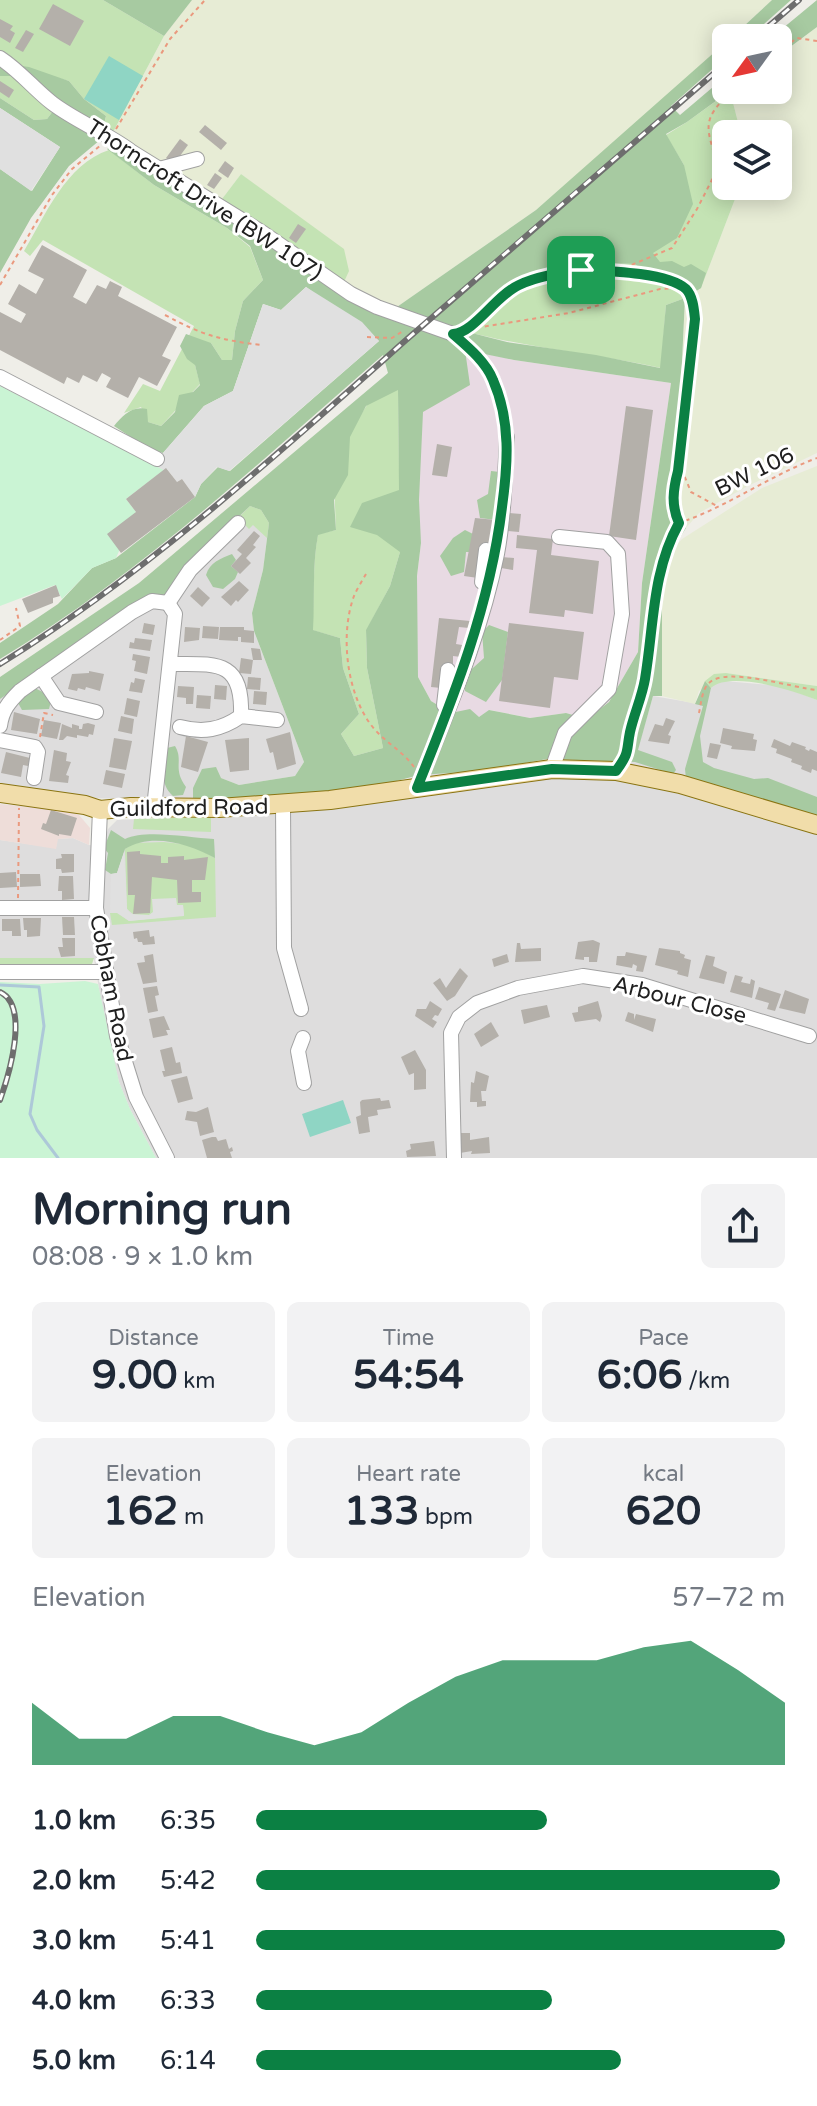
<!DOCTYPE html>
<meta charset="utf-8">
<style>
:root{--surface:#fff;--page:#f2f2f3;--text:#1f2937;--muted:#747a83;--accent:#0b8043}
body{margin:0;font-family:"Varela Round",sans-serif;background:var(--page);color:var(--text);height:100vh;display:flex;flex-direction:column;font-size:30px;white-space:nowrap}
*{box-sizing:border-box;margin:0}
p{font-size:26px;color:var(--muted)}
.icon{flex:none;width:44px;height:44px;fill:none;stroke:currentColor;stroke-width:2;stroke-linecap:round;stroke-linejoin:round}
.map{position:relative;height:1158px;overflow:hidden}
.sheet{display:flex;flex-direction:column;background:var(--surface);flex:1}
.sheet>*{flex:none}
.needle{width:52px;rotate:237deg}
.controls{position:absolute;left:712px;top:24px;display:grid;gap:16px}
.controls a{display:grid;place-items:center;width:80px;height:80px;border-radius:12px;background:var(--surface);box-shadow:0 4px 20px #0003;font-size:40px}
.pin{position:absolute;display:grid;place-items:center;width:68px;height:68px;color:#fff;margin:-34px;border-radius:16px;box-shadow:0 4px 12px #0006}
.round{display:grid;place-items:center;flex:none;width:84px;height:84px;border-radius:12px;background:var(--page)}
.summary{display:flex;align-items:center;justify-content:space-between;height:136px;padding:0 32px}
h1{font-size:44px;font-weight:800;line-height:60px}
.figures{display:grid;grid-template-columns:repeat(3,1fr);gap:12px;height:136px;padding:8px 32px}
.figures div{display:grid;align-content:center;border-radius:12px;background:var(--page);text-align:center}
.figures b{font-size:40px;font-weight:800}
.figures small{font-size:22px;font-weight:400}
.figures p{font-size:22px}
.chart{height:224px;padding:16px 32px}
.chart p{display:flex;justify-content:space-between}
.chart svg{width:100%;height:144px;margin-top:8px;fill:var(--accent);opacity:.7}
ul{padding:0 32px;list-style:none;font-size:26px}
li{display:grid;grid-template-columns:128px 96px 1fr;align-items:center;height:60px}
li i{height:20px;border-radius:10px;background:var(--accent)}
.map>svg:first-child{display:block}
.residential{fill:#dedddd}
.commercial{fill:#eeddd9}
.industrial{fill:#e8dae3}
.farmland{fill:#e7ecd5}
.grass{fill:#c4e3b4}
.forest{fill:#a7caa1;fill-rule:evenodd}
.park{fill:#caf4d4}
.pitch{fill:#8fd5c4}
.parking{fill:#e0e0e0}
.lines{fill:none;stroke-linecap:round;stroke-linejoin:round}
.stream{stroke:#adc8d8;stroke-width:3}
.building{fill:#b4b0aa}
.minor-casing{stroke:#a1a1a1;stroke-width:16}
.major-casing{stroke:#8a7412;stroke-width:20}
.path{stroke:#ea997e;stroke-width:2;stroke-dasharray:4 4;stroke-linecap:butt}
.minor{stroke:#fff;stroke-width:14}
.major{stroke:#f1ddaa;stroke-width:18}
.rail-casing{stroke:#6e6e6e;stroke-width:6}
.rail{stroke:#fff;stroke-width:3;stroke-dasharray:9;stroke-linecap:butt}
.route-casing{stroke:#fff;stroke-width:16}
.route{stroke:#0b8043;stroke-width:10}
.labels{text-anchor:middle;stroke-width:6;stroke-linejoin:round;paint-order:stroke}
.street-label{font-size:22px;fill:#202020;stroke:#fff}
</style>
<div class="map">
<svg width="817" height="1158" viewBox="0 0 817 1158">
<rect width="100%" height="100%" fill="#efeee8"/>
<!-- residential -->
<g class="residential">
<polygon points="250,506 269,523 263,570 252,613 254,631 304,762 295,776 239,785 221,778 193,788 193,801 90,798 0,786 0,699"/>
<polygon points="725,681 782,686 817,700 817,1158 156,1158 130,1109 119,1082 107,1036 94,959 0,958 0,840 56,848 57,839 73,838 89,845 103,846 108,829 117,820 211,817 387,785 419,775 482,771 547,759 634,762 653,696 706,705 711,688 715,683"/>
</g>
<!-- commercial -->
<polygon class="commercial" points="0,804 64,810 79,815 90,828 89,845 73,838 58,839 56,849 0,840"/>
<!-- industrial -->
<polygon class="industrial" points="464,349 514,360 671,383 642,583 638,652 609,702 587,719 566,713 530,718 490,710 479,717 451,713 431,701 418,677 416,626 417,576 421,543 398,389"/>
<!-- farmland -->
<g class="farmland">
<polygon points="192,0 772,0 731,38 726,38 726,42 637,123 536,210 394,309 343,284 277,202 241,174 222,199 112,134 164,36"/>
<polygon points="817,27 817,453 748,486 699,513 686,528 668,512 670,473 679,424 685,298 701,288 740,186 778,186 778,134 741,134 730,91 778,90 778,56"/>
<polygon points="817,466 817,686 726,673 699,691 695,704 662,696 662,584 673,549 682,539 762,488"/>
</g>
<!-- grass -->
<g class="grass">
<polygon points="0,0 103,0 164,36 112,134 103,129 106,116 84,99 69,81 17,66 0,55"/>
<polygon points="17,75 53,111 47,119 34,120 0,98 0,76"/>
<path d="M730 91 741 134H726V186H740L701 288 685 298 666 305 661 368C595 354 528 348 464 331 477 317 491 295 507 285 544 262 593 262 635 264L684 165 666 135 687 122Z"/>
<path d="M109 150 154 185 227 228 250 247 263 280 243 301 235 331 232 360H222L211 343 195 365 200 384 161 426 148 422 141 407 124 413 143 384 160 391 194 326 43 240 30 256 24 251C45 216 66 164 109 150Z"/>
<polygon points="241,174 344,249 349,271 343,284 222,199"/>
<path d="M388 373 398 389 400 552 390 586 366 631 367 668 383 748 354 756 341 734 359 714 343 668 340 638 312 630C315 598 312 566 318 534L336 530 333 457Z"/>
<polygon points="250,506 261,510 269,523 267,538 253,525 249,529 238,518"/>
<path d="M726 673 817 686V700C795 691 730 670 711 688L705 681 714 674Z"/>
<polygon points="211,817 211,832 133,829 134,819"/>
<polygon points="164,842 191,845 215,858 216,917 112,925 110,913 118,913 129,921 184,915 183,905 176,905 176,899 149,915 134,915 127,909 125,849 134,843"/>
<polygon points="0,958 94,958 92,964 82,969 0,968"/>
</g>
<!-- forest -->
<g class="forest">
<polygon points="103,0 192,0 164,36"/>
<polygon points="772,0 791,0 748,38 731,38"/>
<polygon points="817,0 817,27 778,56 778,38 771,38"/>
<path d="M726 42V57L671 106 680 115 726 76V90H731L687 122 666 134 684 165 693 204 677 238 653 253 660 262 672 261 684 267 691 264 706 273 701 288 693 293 688 285 647 273 635 264 599 263 539 270 505 286 464 331 507 342 596 355 660 368 666 305 685 298 679 424 670 473 668 512 686 528 673 549 662 584V696H653L638 750 672 762 676 770 673 774 635 762 547 759 482 771 419 775 337 797 193 801V788L202 769 216 767 221 778 239 785 295 776 304 762 254 631 252 613 263 570 269 523 261 510 250 506 182 570 169 594 148 597 0 699V677L139 583 388 373 383 355C261 461 139 575 0 659V643L58 604 92 568 116 558 195 497 201 484 218 467 230 471 379 341 306 287 281 310 263 304 233 391 204 406 163 453 152 451 114 426C122 416 132 405 147 409L148 422 161 426 175 412 179 395 193 392 200 385 195 365 187 359 180 346 186 334 211 343 222 360H232L235 331 243 301 263 280 250 246 227 228 154 185 107 149 114 145 291 258 394 309 536 210ZM465 350 514 360 671 383 642 583 638 652 609 702 587 719 566 713 530 718 489 710 479 717 470 709 451 713 431 701 418 677 417 576 421 543 419 500 423 412 470 385ZM398 390 399 490 362 503 350 527 377 535 400 552 390 586 366 630 367 668 383 748 354 756 341 734 359 714 343 668 340 638 313 630C315 598 312 566 318 535L336 530 334 500 348 475 350 437 366 406Z"/>
<polygon points="0,63 29,67 69,81 84,99 106,116 100,140 69,166 31,218 0,273 0,169 32,191 60,147 0,108 0,98 34,120 47,119 53,111 17,76 0,76"/>
<polygon points="491,471 500,472 496,520 480,518 477,500 488,494"/>
<polygon points="465,530 473,534 470,552 466,552 464,572 451,576 440,556 453,538"/>
<path d="M232 554 236 560 231 566 238 572 235 579 223 589 213 587 206 575C210 562 220 559 232 554Z"/>
<polygon points="489,625 508,632 502,680 486,702 465,691 464,676 484,658 482,632"/>
<polygon points="705,681 711,688 700,736 703,762 714,768 754,779 768,778 817,797 817,820 686,779 685,769 703,706 695,704"/>
<polygon points="33,687 52,697 49,709 22,710 17,701"/>
<path d="M175 746C184 761 172 768 186 787L183 795 173 796C158 783 165 765 167 748Z"/>
<path d="M111 830 125 839C146 829 190 838 214 839L215 858C189 844 152 832 125 849L117 873 111 874 105 870 108 853 104 848Z"/>
</g>
<!-- park -->
<g class="park">
<polygon points="0,386 164,470 126,499 136,512 116,558 92,568 62,599 55,585 0,606"/>
<polygon points="85,981 98,984 119,1082 130,1109 156,1158 0,1158 0,982 40,984"/>
</g>
<!-- pitch -->
<g class="pitch">
<polygon points="109,56 143,76 119,120 84,99"/>
<polygon points="343,1100 351,1123 310,1137 302,1114"/>
</g>
<!-- parking -->
<g class="parking">
<polygon points="0,108 60,147 31,191 0,169"/>
<polygon points="306,287 362,322 379,341 229,471 217,467 201,484 195,497 182,479 177,482 167,469 164,470 147,462 152,451 163,453 204,406 233,391 263,304 281,310"/>
<polygon points="124,852 127,909 131,914 149,915 153,912 152,899 176,898 177,905 183,905 184,916 129,921 117,913 110,913 111,874 117,873"/>
</g>
<g class="lines">
<!-- stream -->
<polyline class="stream" points="0,985 39,987 44,1026 30,1114 37,1130 58,1158"/>
</g>
<!-- building -->
<g class="building">
<polygon points="53,4 84,21 70,46 39,29"/>
<polygon points="0,19 13,26 10,30 15,33 10,43 0,37"/>
<polygon points="26,30 34,34 23,52 15,48"/>
<polygon points="0,81 14,90 9,98 0,92"/>
<polygon points="205,125 227,143 221,150 199,132"/>
<polygon points="180,139 188,145 174,164 166,158"/>
<polygon points="225,161 234,168 228,178 218,171"/>
<polygon points="215,173 222,178 214,189 207,185"/>
<polygon points="298,224 306,229 296,243 289,238"/>
<polygon points="42,245 87,270 73,297 86,304 97,285 106,289 110,281 122,287 118,296 177,327 162,356 171,360 157,386 139,377 128,398 106,387 111,378 102,373 97,382 83,375 79,383 67,377 64,384 0,350 0,312 21,323 26,314 8,304 19,284 36,294 44,279 28,271"/>
<polygon points="626,406 653,410 636,540 609,536"/>
<polygon points="437,444 452,447 447,477 432,475"/>
<polygon points="166,468 177,482 182,479 195,497 121,553 107,534 136,512 126,499"/>
<polygon points="509,513 521,514 519,532 507,531"/>
<polygon points="475,518 496,520 493,546 482,545 478,578 464,576"/>
<polygon points="254,531 260,536 253,545 256,547 246,558 251,563 240,574 231,566 242,554 237,550"/>
<polygon points="517,535 553,539 551,555 599,561 593,614 565,610 564,617 529,613 537,550 516,548"/>
<polygon points="502,557 514,558 513,570 501,568"/>
<polygon points="239,581 249,590 238,602 236,600 231,606 221,597"/>
<polygon points="56,585 60,596 53,598 53,603 28,613 22,599"/>
<polygon points="198,587 210,598 202,607 190,596"/>
<polygon points="439,618 470,621 469,628 459,627 456,644 462,645 461,657 453,656 453,664 444,663 441,688 431,687"/>
<polygon points="144,623 155,625 153,635 142,633"/>
<polygon points="509,623 584,632 578,680 554,677 550,708 499,701"/>
<polygon points="203,626 219,627 218,639 202,638"/>
<polygon points="185,627 200,628 199,640 184,642"/>
<polygon points="220,627 244,627 244,630 254,631 254,643 241,642 241,637 238,637 238,641 219,640"/>
<polygon points="135,638 152,640 150,651 129,648 130,642 134,643"/>
<polygon points="251,648 260,649 262,660 253,660 251,674 239,673 241,658 253,660"/>
<polygon points="133,654 150,657 147,674 134,671 136,661 132,660"/>
<polygon points="89,671 104,674 100,691 86,687 85,690 78,688 77,691 68,689 72,674 89,673"/>
<polygon points="248,677 261,678 260,690 247,689"/>
<polygon points="135,678 145,680 142,693 129,691 131,682 134,683"/>
<polygon points="215,685 227,686 226,700 214,699"/>
<polygon points="178,686 194,687 193,704 186,704 186,698 177,697"/>
<polygon points="254,691 267,692 266,705 253,704"/>
<polygon points="197,695 211,696 210,709 196,708"/>
<polygon points="127,698 140,701 137,717 124,714"/>
<polygon points="14,712 40,719 37,734 11,730"/>
<polygon points="121,716 134,719 132,734 118,731"/>
<polygon points="666,718 675,721 668,735 671,736 669,744 648,741 655,724 663,726"/>
<polygon points="44,720 61,723 57,739 41,736"/>
<polygon points="88,723 95,725 93,735 89,734 88,737 77,735 77,738 67,736 63,740 59,740 62,724 72,728 72,724 79,726 79,729 82,729 83,724"/>
<polygon points="723,728 754,734 753,739 757,740 755,751 731,749 732,746 720,743"/>
<polygon points="290,732 296,764 277,770 273,752 270,753 266,739"/>
<polygon points="186,736 208,742 198,772 181,767"/>
<polygon points="114,738 132,741 126,770 109,767"/>
<polygon points="249,738 249,770 230,772 225,740"/>
<polygon points="774,739 790,746 792,742 806,747 805,749 809,751 810,749 817,752 817,771 812,769 811,773 801,769 802,766 791,762 792,759 776,753 777,749 771,747"/>
<polygon points="710,743 721,745 717,759 707,757"/>
<polygon points="54,750 67,753 66,761 71,762 66,775 69,776 68,783 49,781"/>
<polygon points="6,752 30,758 28,766 23,765 21,777 1,773"/>
<polygon points="106,770 125,774 122,788 103,784"/>
<polygon points="51,810 77,818 71,836 59,834 59,836 41,829 43,823 46,824"/>
<polygon points="140,851 140,854 161,856 161,863 168,863 168,857 184,856 184,860 208,857 205,880 192,880 192,892 201,892 201,902 178,903 177,880 152,877 150,913 133,914 135,895 128,895 127,852"/>
<polygon points="61,854 74,854 74,872 62,873 61,869 56,869 56,859 62,858"/>
<polygon points="16,872 17,887 0,888 0,873"/>
<polygon points="20,874 40,874 41,886 20,887"/>
<polygon points="59,876 73,876 74,899 62,900 62,891 58,891"/>
<polygon points="62,917 74,917 75,935 63,935"/>
<polygon points="23,918 41,918 40,936 27,937 27,930 24,930"/>
<polygon points="2,919 20,919 21,936 12,936 12,931 2,931"/>
<polygon points="149,930 150,937 154,936 155,944 143,945 142,942 138,942 137,938 134,939 133,932"/>
<polygon points="62,938 75,938 75,956 61,957 58,947 63,947"/>
<polygon points="593,940 600,943 597,962 589,962 589,957 584,957 584,960 575,959 578,942"/>
<polygon points="517,943 520,943 521,949 541,948 541,961 515,962"/>
<polygon points="659,948 680,951 680,953 685,955 684,958 691,960 688,977 677,974 678,971 655,965"/>
<polygon points="626,952 647,956 643,972 636,971 637,966 633,964 632,968 616,965 617,956 625,956"/>
<polygon points="153,954 157,982 143,984 137,963 145,962 144,956"/>
<polygon points="507,954 509,962 494,967 492,959"/>
<polygon points="706,955 715,957 713,966 727,972 724,984 699,978"/>
<polygon points="460,968 468,976 455,996 447,1001 433,983 440,978 446,988"/>
<polygon points="735,975 743,977 741,982 750,984 751,979 755,981 752,998 730,992"/>
<polygon points="157,986 159,995 155,996 158,1011 148,1013 143,988"/>
<polygon points="759,987 781,994 775,1011 767,1009 769,1003 755,999"/>
<polygon points="785,990 809,999 805,1014 779,1008"/>
<polygon points="430,1001 442,1009 438,1016 435,1015 432,1019 437,1022 433,1028 415,1016 417,1009 426,1009"/>
<polygon points="598,1001 602,1016 600,1022 596,1019 575,1022 572,1013 578,1012 578,1007"/>
<polygon points="547,1005 550,1017 524,1024 521,1010"/>
<polygon points="628,1012 634,1014 634,1020 636,1014 656,1019 653,1032 625,1021"/>
<polygon points="164,1016 170,1030 166,1030 168,1035 153,1038 149,1019"/>
<polygon points="491,1022 499,1036 481,1047 474,1034"/>
<polygon points="172,1047 176,1063 180,1062 182,1073 164,1077 162,1071 165,1071 160,1050"/>
<polygon points="415,1050 426,1070 426,1089 414,1090 414,1073 409,1075 401,1057"/>
<polygon points="476,1071 489,1076 486,1091 481,1091 482,1101 486,1101 486,1106 477,1107 477,1102 470,1102 471,1082 474,1083"/>
<polygon points="187,1076 193,1099 178,1103 171,1080"/>
<polygon points="380,1098 381,1101 389,1100 391,1108 377,1110 378,1115 368,1117 370,1132 359,1134 356,1117 361,1115 360,1102 362,1100"/>
<polygon points="208,1107 214,1132 200,1136 197,1122 185,1120 187,1111 196,1112"/>
<polygon points="457,1133 470,1133 470,1140 489,1137 490,1153 471,1154 472,1151 460,1153"/>
<polygon points="212,1137 216,1137 218,1141 226,1139 229,1149 232,1147 233,1151 230,1152 232,1158 207,1158 202,1140"/>
<polygon points="434,1141 436,1156 407,1157 406,1151 411,1149 410,1144"/>
</g>
<g class="lines">
<!-- minor casing -->
<g class="minor-casing">
<g id="minor">
<path d="M0 58C20 71 34 89 52 103 77 122 107 133 132 152L263 233 351 294 377 307 453 334"/>
<polyline points="159,169 197,159"/>
<polyline points="0,377 157,459"/>
<polyline points="482,582 486,550"/>
<polyline points="168,603 190,570 238,523"/>
<path d="M170 664C216 664 243 659 241 716"/>
<polyline points="41,676 59,703 96,712"/>
<polyline points="444,705 448,670"/>
<path d="M0 726C2 710 9 702 20 691L132 612 152 601 168 603"/>
<path d="M180 727C203 733 221 730 241 716L277 720"/>
<polyline points="0,740 35,747 38,752 34,778"/>
<polyline points="552,769 565,733 609,689 622,614 618,554 607,542 559,537"/>
<path d="M417 788C447 712 481 635 497 554 504 516 505 476 507 437"/>
<polyline points="283,805 284,948 301,1009"/>
<polyline points="154,808 175,614 168,603"/>
<polyline points="100,810 96,908 117,1036 136,1097 167,1158"/>
<polyline points="0,908 96,908"/>
<polyline points="0,972 106,972"/>
<polyline points="303,1038 298,1051 304,1083"/>
<polyline points="454,1158 451,1033 459,1017 477,1003 518,988 583,976 642,985 809,1036"/>
</g>
</g>
<!-- major casing -->
<g class="major-casing">
<polyline id="major" points="0,793 85,805 100,810 131,807 219,808 330,800 552,769 616,771 680,784 817,825"/>
</g>
<!-- path -->
<g class="path">
<polyline points="778,52 797,38 817,41"/>
<polyline points="116,129 170,39 205,0"/>
<path d="M617 271 672 248 697 209 718 168C708 128 698 122 733 90"/>
<polyline points="0,285 52,195 72,169 101,145"/>
<path d="M165 315C202 335 220 340 261 345"/>
<polyline points="469,329 569,313 660,289 682,288"/>
<path d="M465 331C485 317 497 295 521 284 539 277 560 271 580 270 602 269 681 274 690 295 704 324 683 435 678 471 673 490 671 505 679 523"/>
<polyline points="367,337 392,338 403,331"/>
<polyline points="464,343 492,378 505,424"/>
<polyline points="682,453 684,475 691,492 717,506"/>
<path d="M366 574C362 581 357 589 354 596 339 636 347 702 378 733 390 745 404 753 414 767"/>
<polyline points="0,640 20,626 16,608"/>
<path d="M699 713C701 704 702 689 709 683 726 666 793 688 817 690"/>
<polyline points="40,737 44,713 53,715"/>
<path d="M627 757C629 749 628 741 630 733 634 712 643 694 646 673 653 622 653 570 679 523 727 507 769 476 817 458"/>
<polyline points="18,898 19,808"/>
</g>
<!-- minor -->
<use href="#minor" class="minor"/>
<!-- major -->
<use href="#major" class="major"/>
<!-- rail casing -->
<g class="rail-casing">
<g id="rail">
<polyline points="755,38 799,0"/>
<path d="M0 664C143 576 280 452 406 340 512 247 619 155 726 63"/>
<path d="M0 992C30 1006 9 1075 0 1100"/>
</g>
</g>
<!-- rail -->
<use href="#rail" class="rail"/>
</g>
<g class="lines">
<!-- route casing -->
<g class="route-casing">
<path id="route" d="M581 270C607 271 667 272 686 289 693 296 694 310 695 319L678 471C673 490 671 505 679 523 652 572 654 625 645 679 642 697 634 714 630 732 626 752 630 752 616 771L552 769 417 788C454 696 490 606 502 507 508 464 511 421 493 380 486 362 468 347 453 334 474 333 495 296 519 285 538 276 560 273 581 270Z"/>
</g>
<!-- route -->
<use href="#route" class="route"/>
</g>
<g class="labels">
<!-- street labels -->
<g class="street-label">
<text transform="translate(205 199) rotate(33)" y="8">Thorncroft Drive (BW 107)</text>
<text transform="translate(754 471) rotate(-26)" y="8">BW 106</text>
<text transform="translate(189 807) rotate(-1)" y="8">Guildford Road</text>
<text transform="translate(112 988) rotate(79)" y="8">Cobham Road</text>
<text transform="translate(680 999) rotate(14)" y="8">Arbour Close</text>
</g>
</g>
</svg>
<div class="controls">
<a><svg class="needle" viewBox="-14 -14 28 28"><path d="M0-13l5 13h-10z" fill="#e53935"/><path d="M0 13l5-13h-10z" fill="#747a83"/></svg></a>
<a><svg class="icon" aria-label="layers" viewBox="0 0 24 24"><path d="M12 4l9 5-9 5-9-5zM3 14l9 5 9-5"/></svg></a>
</div>
<div class="pin" style="left:581px;top:270px;background:#1e9e55"><svg class="icon" aria-label="arrive" viewBox="0 0 24 24"><path d="M6 21V4h12l-3 4 3 4H6"/></svg></div>
</div>
<section class="sheet">
<div class="summary"><div><h1>Morning run</h1><p>08:08 · 9 × 1.0 km</p></div><a class="round"><svg class="icon" aria-label="share" viewBox="0 0 24 24"><path d="M12 15V3M7 8l5-5 5 5M5 13v7h14v-7"/></svg></a></div>
<div class="figures">
<div><p>Distance</p><b>9.00<small> km</small></b></div>
<div><p>Time</p><b>54:54</b></div>
<div><p>Pace</p><b>6:06<small> /km</small></b></div>
</div>
<div class="figures">
<div><p>Elevation</p><b>162<small> m</small></b></div>
<div><p>Heart rate</p><b>133<small> bpm</small></b></div>
<div><p>kcal</p><b>620</b></div>
</div>
<div class="chart"><p><span>Elevation</span>57–72 m</p>
<svg viewBox="0 0 160 44" preserveAspectRatio="none"><path d="M0 44V25L10 36L20 36L30 29L40 29L50 34L60 38L70 34L80 25L90 17L100 12L110 12L120 12L130 8L140 6L150 15L160 25V44z"/></svg>
</div>
<ul>
<li><b>1.0 km</b>6:35<i style="width:55%"></i></li>
<li><b>2.0 km</b>5:42<i style="width:99%"></i></li>
<li><b>3.0 km</b>5:41<i style="width:100%"></i></li>
<li><b>4.0 km</b>6:33<i style="width:56%"></i></li>
<li><b>5.0 km</b>6:14<i style="width:69%"></i></li>
</ul>
</section>
